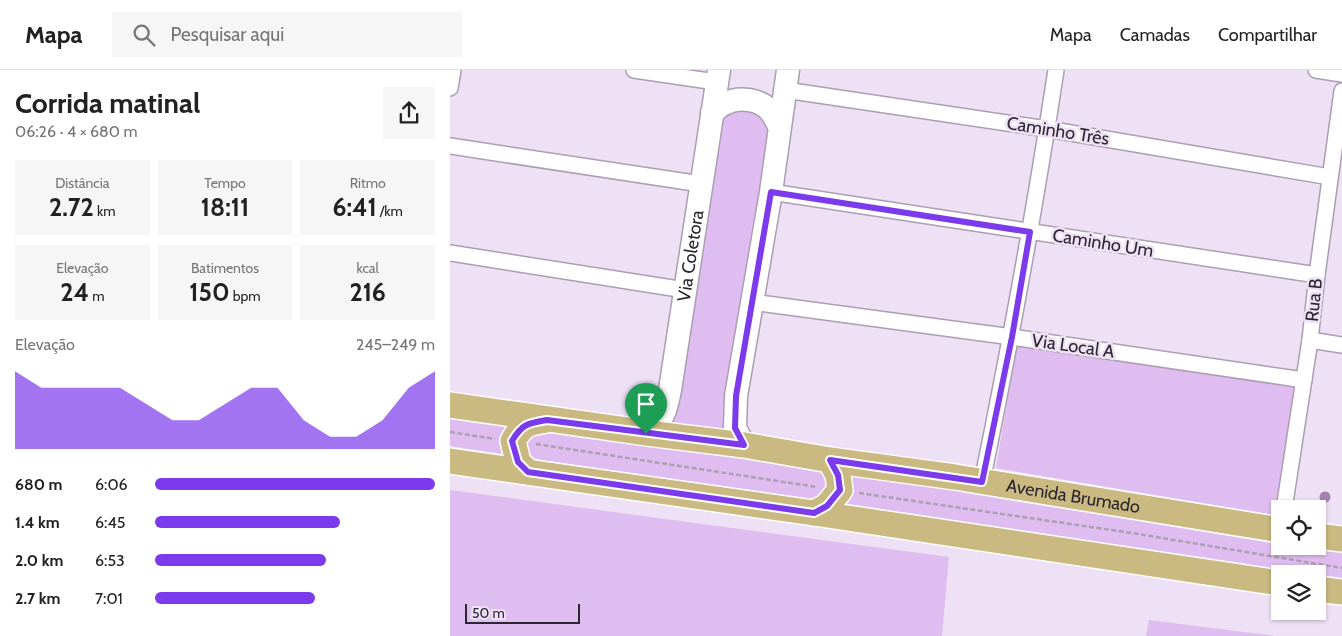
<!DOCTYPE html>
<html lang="pt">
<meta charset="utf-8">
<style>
:root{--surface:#fff;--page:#f6f6f6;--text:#222;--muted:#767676;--line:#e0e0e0;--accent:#7c3aed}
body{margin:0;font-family:Cabin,sans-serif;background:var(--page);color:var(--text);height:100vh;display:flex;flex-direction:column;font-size:19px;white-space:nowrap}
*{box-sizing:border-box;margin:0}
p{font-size:16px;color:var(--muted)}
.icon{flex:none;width:28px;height:28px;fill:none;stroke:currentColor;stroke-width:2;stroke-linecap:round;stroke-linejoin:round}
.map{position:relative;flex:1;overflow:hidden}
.drawer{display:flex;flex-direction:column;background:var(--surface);width:450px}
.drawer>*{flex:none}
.fabs{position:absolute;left:821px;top:430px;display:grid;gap:10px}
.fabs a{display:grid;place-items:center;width:55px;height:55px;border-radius:0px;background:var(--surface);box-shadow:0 1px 4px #0004;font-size:25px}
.scale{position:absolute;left:15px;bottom:12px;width:115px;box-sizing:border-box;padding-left:5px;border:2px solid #2c262e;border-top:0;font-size:14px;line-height:18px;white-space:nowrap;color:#2c262e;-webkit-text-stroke:4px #eee0f5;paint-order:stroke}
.pin{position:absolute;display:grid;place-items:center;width:42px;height:42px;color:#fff;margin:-51px -21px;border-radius:50% 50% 50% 0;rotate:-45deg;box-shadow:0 0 5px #0007}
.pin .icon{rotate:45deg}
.round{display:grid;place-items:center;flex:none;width:52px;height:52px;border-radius:0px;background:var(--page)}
.overview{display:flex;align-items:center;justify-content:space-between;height:85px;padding:0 15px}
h1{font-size:28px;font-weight:700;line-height:38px}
.figures{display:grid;grid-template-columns:repeat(3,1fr);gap:8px;height:85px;padding:5px 15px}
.figures div{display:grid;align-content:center;border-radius:0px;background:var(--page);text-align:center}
.figures b{font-size:25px;font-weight:700}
.figures small{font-size:14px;font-weight:400}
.figures p{font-size:14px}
.chart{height:140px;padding:10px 15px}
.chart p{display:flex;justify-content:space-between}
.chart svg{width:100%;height:90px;margin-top:5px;fill:var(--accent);opacity:.7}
ul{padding:0 15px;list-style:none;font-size:16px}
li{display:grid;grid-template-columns:80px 60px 1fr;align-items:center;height:38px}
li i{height:12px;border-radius:6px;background:var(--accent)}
header{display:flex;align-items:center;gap:30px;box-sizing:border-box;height:70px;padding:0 25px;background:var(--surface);border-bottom:1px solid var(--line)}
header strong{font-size:24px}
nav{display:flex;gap:28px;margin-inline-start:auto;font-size:18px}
.search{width:350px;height:45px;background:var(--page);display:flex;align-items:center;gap:12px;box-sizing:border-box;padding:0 18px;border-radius:0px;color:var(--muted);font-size:19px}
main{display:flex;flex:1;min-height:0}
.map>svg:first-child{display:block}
.green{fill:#e0bdf0}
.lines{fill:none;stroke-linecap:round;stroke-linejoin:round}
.street-casing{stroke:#ab9eb2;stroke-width:18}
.secondary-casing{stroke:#ab9eb2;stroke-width:25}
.primary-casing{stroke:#fff;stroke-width:28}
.path{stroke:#aba0b1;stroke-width:2.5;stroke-dasharray:5 2.5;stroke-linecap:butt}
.street{stroke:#fff;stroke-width:15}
.secondary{stroke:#fff;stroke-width:22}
.primary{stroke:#cab981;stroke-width:25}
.tree{fill:#a381b1}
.route-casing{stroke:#fff;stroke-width:10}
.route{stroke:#7c3aed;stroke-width:6}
.labels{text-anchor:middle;stroke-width:5;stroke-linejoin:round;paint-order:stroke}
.street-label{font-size:18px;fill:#2c262e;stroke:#eee0f5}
</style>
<header>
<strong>Mapa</strong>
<div class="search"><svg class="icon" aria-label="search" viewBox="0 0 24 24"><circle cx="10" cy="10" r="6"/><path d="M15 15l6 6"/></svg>Pesquisar aqui</div>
<nav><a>Mapa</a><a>Camadas</a><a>Compartilhar</a></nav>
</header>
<main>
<section class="drawer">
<div class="overview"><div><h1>Corrida matinal</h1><p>06:26 · 4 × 680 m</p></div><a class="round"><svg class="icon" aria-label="share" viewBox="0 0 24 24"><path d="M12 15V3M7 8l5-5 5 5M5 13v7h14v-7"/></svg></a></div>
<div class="figures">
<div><p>Distância</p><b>2.72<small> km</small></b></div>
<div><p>Tempo</p><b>18:11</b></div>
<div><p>Ritmo</p><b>6:41<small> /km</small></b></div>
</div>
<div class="figures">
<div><p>Elevação</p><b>24<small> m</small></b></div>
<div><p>Batimentos</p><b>150<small> bpm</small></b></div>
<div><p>kcal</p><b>216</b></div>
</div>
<div class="chart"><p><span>Elevação</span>245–249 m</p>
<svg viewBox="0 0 160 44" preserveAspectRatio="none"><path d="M0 44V6L10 14L20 14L30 14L40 14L50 22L60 30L70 30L80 22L90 14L100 14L110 30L120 38L130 38L140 30L150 14L160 6V44z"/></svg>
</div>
<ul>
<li><b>680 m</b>6:06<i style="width:100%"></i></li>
<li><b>1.4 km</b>6:45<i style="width:66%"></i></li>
<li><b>2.0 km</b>6:53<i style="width:61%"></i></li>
<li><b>2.7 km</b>7:01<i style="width:57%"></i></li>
</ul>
</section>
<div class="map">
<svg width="892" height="566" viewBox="0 0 892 566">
<rect width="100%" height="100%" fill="#eee0f5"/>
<!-- green -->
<g class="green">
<polygon points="304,37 322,55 286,365 211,355 269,48 279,41"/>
<polygon points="567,272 849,316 829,446 546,398"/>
<path d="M0 340 61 348C53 360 50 369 53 384L0 376Z"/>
<polygon points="77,359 358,388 381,409 370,429 357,430 79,388 73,363"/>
<path d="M400 404 830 461V476H868L892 469V521L868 517V504H830L389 435C398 426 402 417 400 404Z"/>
<polygon points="0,420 499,487 492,566 0,566"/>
<polygon points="699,550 825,566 696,566"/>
</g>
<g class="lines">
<!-- street casing -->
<g class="street-casing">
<g id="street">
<polyline points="184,0 266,12"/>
<polyline points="866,0 892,4"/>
<polyline points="0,18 3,0"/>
<polyline points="335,20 597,59 880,107"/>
<polyline points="0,76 251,114"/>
<polyline points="321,122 867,205"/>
<polyline points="0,183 235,220"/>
<polyline points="302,232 562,267 854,310"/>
<polyline points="860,270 892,275"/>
<path d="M532 412C560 275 585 138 606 0"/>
<polyline points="834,439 860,270 867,205 892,21"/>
</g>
</g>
<!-- secondary casing -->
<g class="secondary-casing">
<g id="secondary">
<path d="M262 43C266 40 270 36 274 34 289 26 311 29 321 42 324 46 327 52 329 56"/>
<path id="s1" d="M197 363C214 350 216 341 220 320L269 0"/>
<polyline points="294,375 285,358 286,326 321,122 338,0"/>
</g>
</g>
<!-- primary casing -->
<g class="primary-casing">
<g id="primary">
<path id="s2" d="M0 335 197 363 294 375 380 390 505 407 830 460"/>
<polyline points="0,391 364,443 830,513"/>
<path d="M78 402 68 392 63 371C72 354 78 353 97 350"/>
<polyline points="364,443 377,436 390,420 388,405 380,390"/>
<polyline points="868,466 892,469"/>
<polyline points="868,519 892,522"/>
</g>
</g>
<!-- path -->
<g class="path">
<polyline points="0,362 45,369"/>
<polyline points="86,374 367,417"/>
<polyline points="409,423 682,463 892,498"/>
</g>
<!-- street -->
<use href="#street" class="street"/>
<!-- secondary -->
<use href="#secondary" class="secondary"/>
<!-- primary -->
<use href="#primary" class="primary"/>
</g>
<!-- trees -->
<circle class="tree" cx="875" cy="427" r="5.5"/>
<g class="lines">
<!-- route casing -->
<g class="route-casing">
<path id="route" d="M321 122 580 162 562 267 532 412 380 390 388 405 390 420 377 436 364 443 78 402 68 392 62 371C72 354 78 353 97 350L294 375 285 358 286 326Z"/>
</g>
<!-- route -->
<use href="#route" class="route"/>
</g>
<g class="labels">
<!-- street labels -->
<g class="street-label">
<text transform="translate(608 61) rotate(9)" y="6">Caminho Três</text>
<text transform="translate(653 173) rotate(9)" y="6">Caminho Um</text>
<text dy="6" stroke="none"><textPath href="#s1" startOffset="186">Via Coletora</textPath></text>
<text transform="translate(864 230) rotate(-84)" y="6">Rua B</text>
<text transform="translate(623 276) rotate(8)" y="6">Via Local A</text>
<text dy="6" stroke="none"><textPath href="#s2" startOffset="630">Avenida Brumado</textPath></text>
</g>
</g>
</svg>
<div class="fabs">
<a><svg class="icon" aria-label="locate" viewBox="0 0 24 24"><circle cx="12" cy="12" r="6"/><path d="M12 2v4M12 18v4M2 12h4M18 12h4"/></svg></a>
<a><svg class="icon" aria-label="layers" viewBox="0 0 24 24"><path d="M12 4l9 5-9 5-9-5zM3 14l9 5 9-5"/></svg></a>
</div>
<div class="scale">50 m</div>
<div class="pin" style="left:196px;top:364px;background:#1e9e55"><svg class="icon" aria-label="arrive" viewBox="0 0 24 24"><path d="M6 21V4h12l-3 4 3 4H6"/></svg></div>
</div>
</main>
